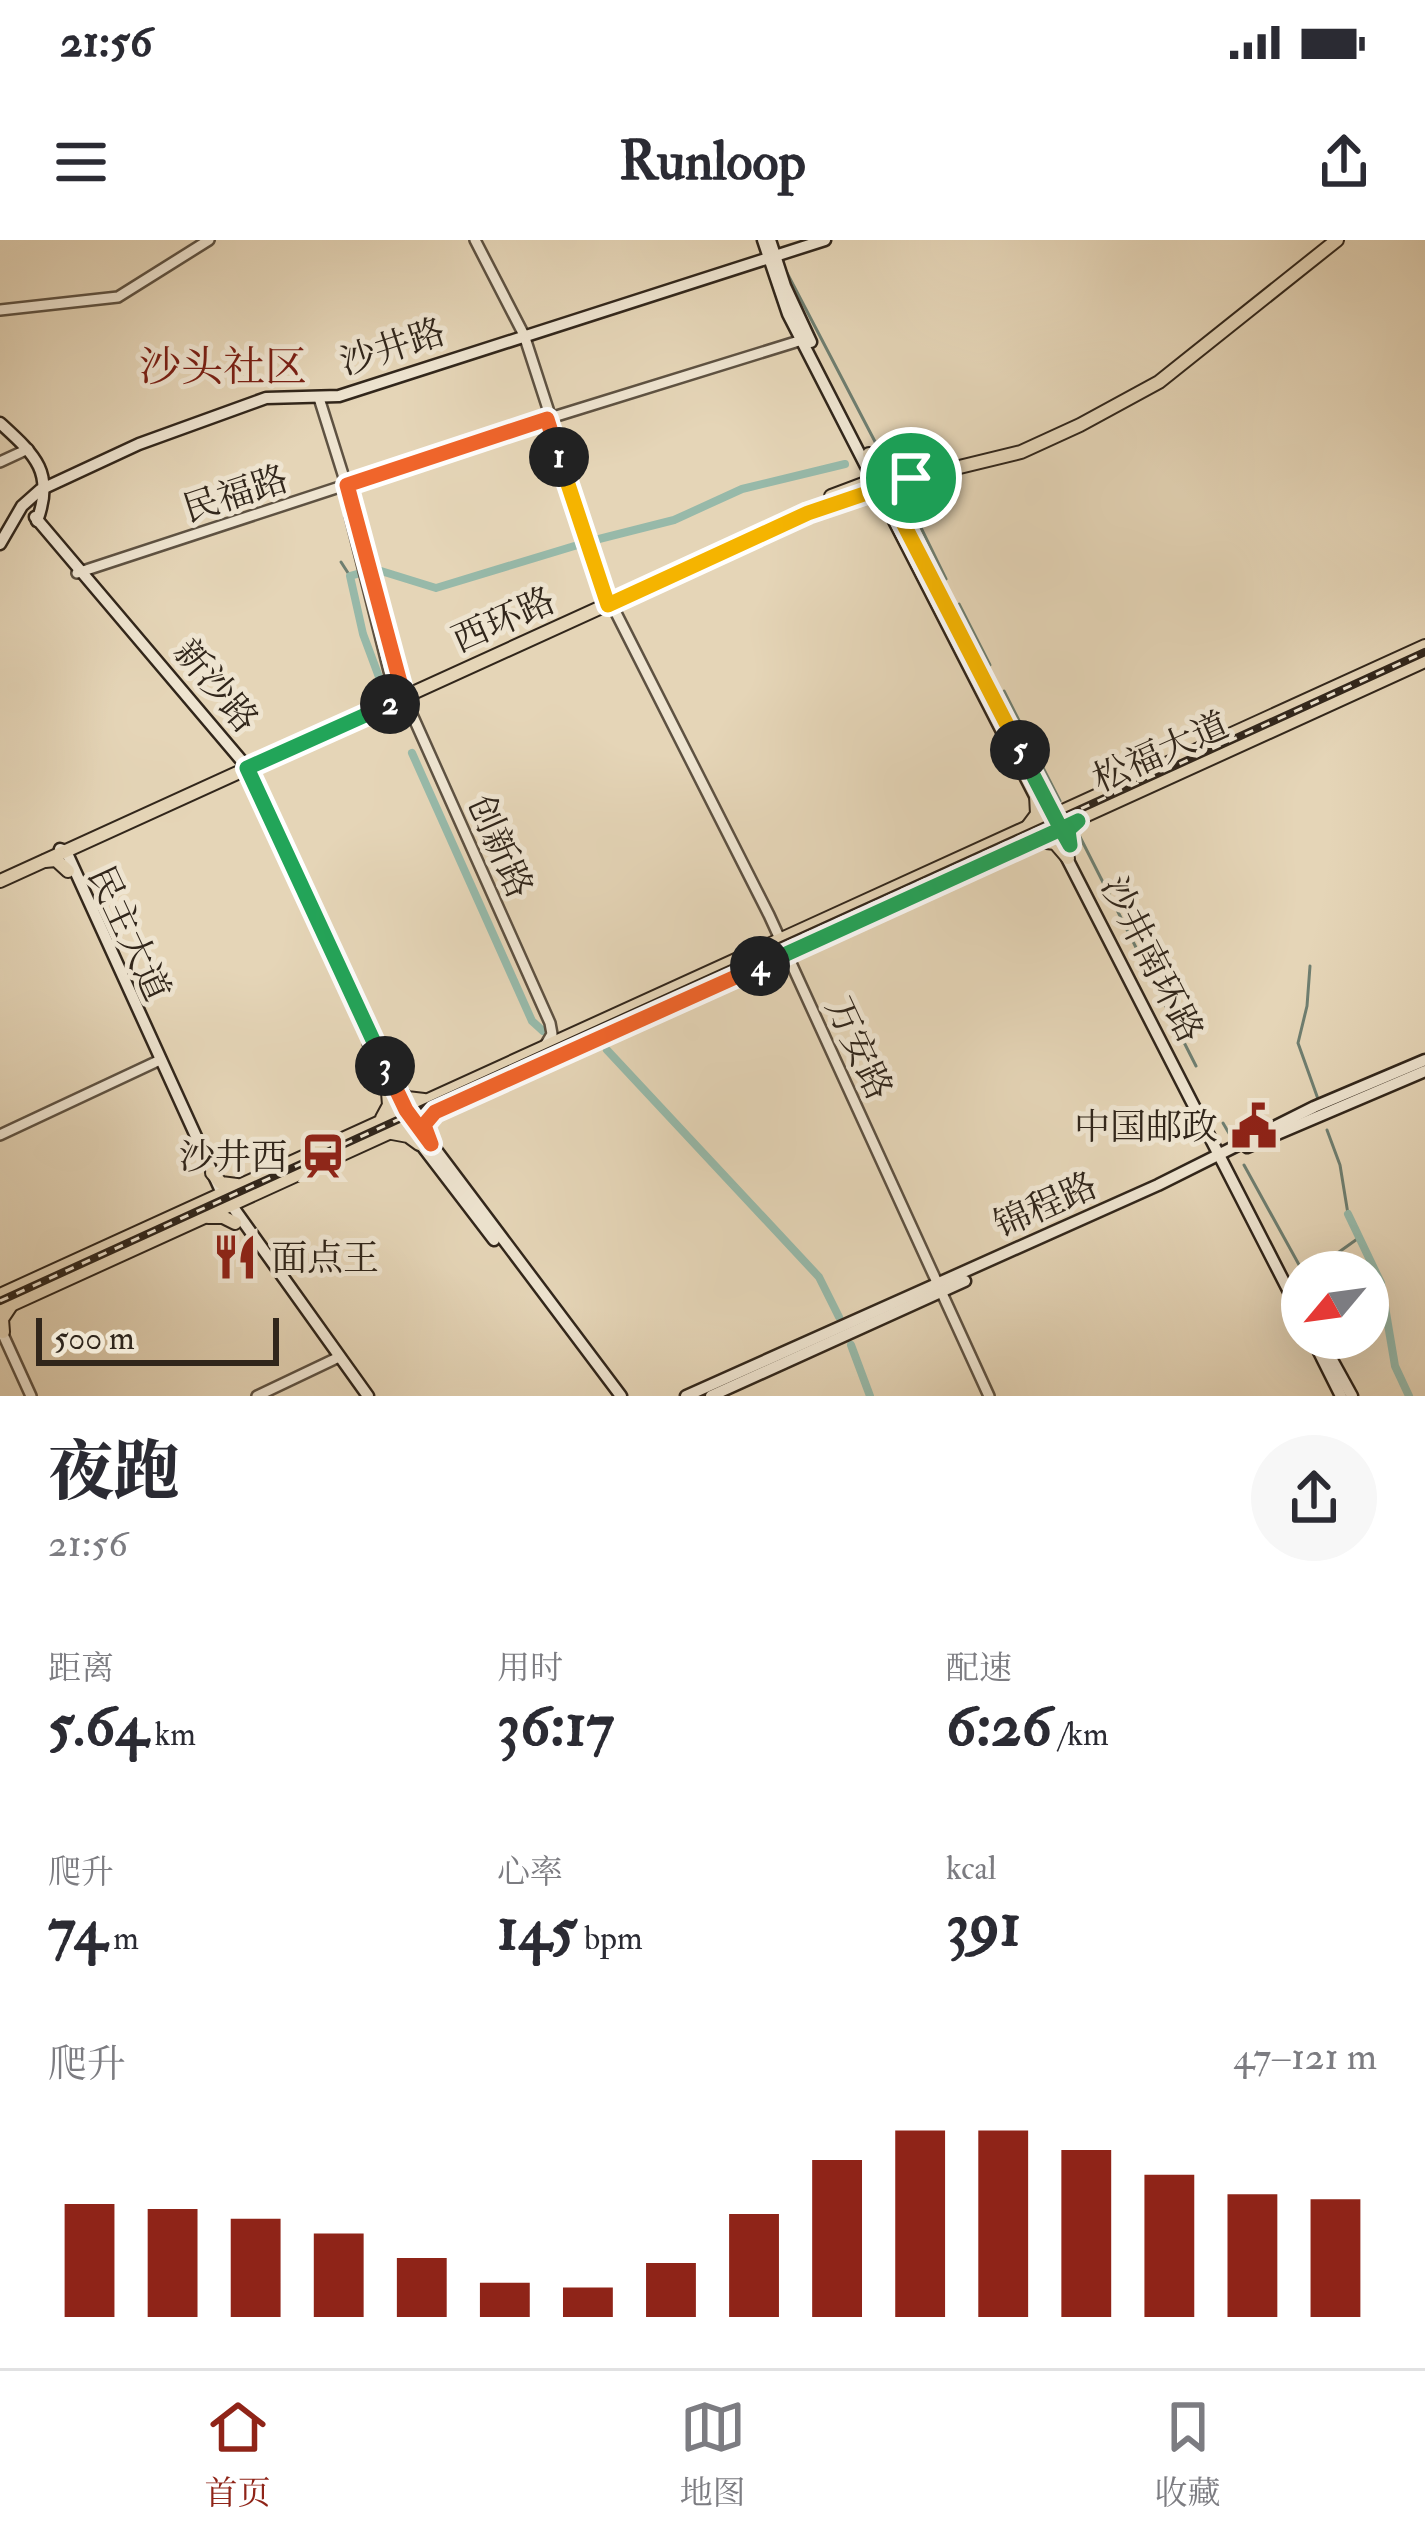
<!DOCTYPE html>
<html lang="zh">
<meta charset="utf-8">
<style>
:root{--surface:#fff;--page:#f7f7f7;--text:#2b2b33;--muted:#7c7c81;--line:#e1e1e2;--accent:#8f2418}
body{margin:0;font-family:"IM FELL Double Pica","Noto Serif SC",serif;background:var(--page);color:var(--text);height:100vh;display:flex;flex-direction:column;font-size:45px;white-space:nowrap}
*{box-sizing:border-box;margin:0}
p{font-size:39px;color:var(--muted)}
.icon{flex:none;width:66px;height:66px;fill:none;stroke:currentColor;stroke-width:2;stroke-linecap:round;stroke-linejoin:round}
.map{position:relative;height:1156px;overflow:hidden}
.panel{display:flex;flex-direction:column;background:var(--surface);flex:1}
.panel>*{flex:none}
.needle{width:78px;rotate:241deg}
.buttons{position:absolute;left:1281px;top:1011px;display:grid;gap:24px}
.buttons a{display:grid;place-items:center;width:108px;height:108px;border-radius:50%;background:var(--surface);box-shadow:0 12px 48px #0002;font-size:60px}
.scale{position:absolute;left:36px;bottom:30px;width:243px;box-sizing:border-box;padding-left:12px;border:6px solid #31261b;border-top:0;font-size:33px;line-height:42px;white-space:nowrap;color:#31261b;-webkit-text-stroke:9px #eee4d0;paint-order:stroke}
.pin{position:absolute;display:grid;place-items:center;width:102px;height:102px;color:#fff;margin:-51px;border:6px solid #fff;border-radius:50%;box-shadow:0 3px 12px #0007}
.km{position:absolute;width:60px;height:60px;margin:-30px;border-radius:50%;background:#222;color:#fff;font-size:33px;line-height:60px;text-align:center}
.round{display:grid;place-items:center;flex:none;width:126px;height:126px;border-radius:63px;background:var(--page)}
.head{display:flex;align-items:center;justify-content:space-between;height:204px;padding:0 48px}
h1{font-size:66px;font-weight:800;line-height:90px}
.stats{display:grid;grid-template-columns:repeat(3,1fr);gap:18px;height:204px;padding:12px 48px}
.stats div{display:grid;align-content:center}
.stats b{font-size:60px;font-weight:800}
.stats small{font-size:33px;font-weight:400}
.stats p{font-size:33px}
.chart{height:336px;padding:24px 48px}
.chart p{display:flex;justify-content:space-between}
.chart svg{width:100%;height:216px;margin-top:12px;stroke:var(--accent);stroke-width:6}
.status{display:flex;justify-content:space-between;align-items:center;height:84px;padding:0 60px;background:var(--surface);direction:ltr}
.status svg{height:33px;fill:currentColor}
header{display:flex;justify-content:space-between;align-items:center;height:156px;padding:0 48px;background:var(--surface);font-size:54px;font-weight:800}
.tab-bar{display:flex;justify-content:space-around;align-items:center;height:168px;border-top:3px solid var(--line);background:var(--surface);font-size:33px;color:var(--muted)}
.tab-bar a{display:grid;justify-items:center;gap:6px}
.tab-bar .on{color:var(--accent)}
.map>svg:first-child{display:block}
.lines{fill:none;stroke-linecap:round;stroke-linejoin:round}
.stream{stroke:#6e7e70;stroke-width:3}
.river{stroke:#97b9a9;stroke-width:8}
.tertiary-casing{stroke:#5e5242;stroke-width:14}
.secondary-casing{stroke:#31261b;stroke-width:15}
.primary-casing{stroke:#31261b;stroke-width:16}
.tertiary{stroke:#eee4d0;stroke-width:9}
.secondary{stroke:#eee4d0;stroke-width:10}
.primary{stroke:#e5d5b7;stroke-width:12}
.rail-casing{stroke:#31261b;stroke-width:8}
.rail{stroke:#eee4d0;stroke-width:3;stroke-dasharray:9;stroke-linecap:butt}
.split-1-casing{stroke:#fff;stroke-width:24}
.split-2-casing{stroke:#fff;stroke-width:24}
.split-3-casing{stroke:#fff;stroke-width:24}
.split-4-casing{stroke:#fff;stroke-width:24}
.split-5-casing{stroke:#fff;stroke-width:24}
.split-6-casing{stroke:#fff;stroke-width:24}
.split-1{stroke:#f5b400;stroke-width:15}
.split-2{stroke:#f0652b;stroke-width:15}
.split-3{stroke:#22a559;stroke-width:15}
.split-4{stroke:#f0652b;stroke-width:15}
.split-5{stroke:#22a559;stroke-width:15}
.split-6{stroke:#f5b400;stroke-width:15}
.labels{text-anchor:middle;stroke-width:10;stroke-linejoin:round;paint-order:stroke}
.street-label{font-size:36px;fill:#31261b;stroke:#eee4d0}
.poi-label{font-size:36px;fill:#31261b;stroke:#eee4d0;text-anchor:end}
.quarter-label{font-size:42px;fill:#7a1f14;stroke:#eee4d0}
</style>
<div class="status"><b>21:56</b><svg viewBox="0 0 49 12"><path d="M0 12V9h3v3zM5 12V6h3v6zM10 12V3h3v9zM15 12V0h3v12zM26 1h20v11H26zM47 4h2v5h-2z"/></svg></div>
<header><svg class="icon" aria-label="menu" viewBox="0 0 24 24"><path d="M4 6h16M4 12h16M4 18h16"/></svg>Runloop<svg class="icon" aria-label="share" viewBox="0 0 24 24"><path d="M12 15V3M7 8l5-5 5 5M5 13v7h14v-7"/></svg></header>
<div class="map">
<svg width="1425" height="1156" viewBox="0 0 1425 1156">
<rect width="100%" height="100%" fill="#e5d5b7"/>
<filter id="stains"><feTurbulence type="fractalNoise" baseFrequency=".00167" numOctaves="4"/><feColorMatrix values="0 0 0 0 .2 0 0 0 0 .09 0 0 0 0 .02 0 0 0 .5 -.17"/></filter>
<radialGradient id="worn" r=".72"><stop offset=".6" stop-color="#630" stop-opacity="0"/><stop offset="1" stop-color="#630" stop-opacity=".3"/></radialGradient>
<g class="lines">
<!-- stream -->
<g class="stream">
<polyline points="786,31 883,217"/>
<polyline points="907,259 946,339"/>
<polyline points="341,322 350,336"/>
<polyline points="959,364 990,425"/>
<polyline points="1004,451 1060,561"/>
<polyline points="1077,591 1196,826"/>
<polyline points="1310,726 1307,766 1298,803 1318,859"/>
<polyline points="1223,883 1230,895"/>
<polyline points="1327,890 1340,925 1348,974"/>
<polyline points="1244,925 1303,1032"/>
<polyline points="1311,1032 1360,997"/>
</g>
<!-- river -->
<g class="river">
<polyline points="595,300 674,280 742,249 845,224"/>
<polyline points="381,331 436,348 581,304"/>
<polyline points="357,334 350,336 363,394 382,445"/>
<polyline points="412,513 532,781 543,791"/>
<polyline points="607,810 819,1037 839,1077"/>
<polyline points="1348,974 1381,1043 1395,1126 1409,1156"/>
<polyline points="851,1105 870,1156"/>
</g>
<!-- tertiary casing -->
<g class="tertiary-casing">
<g id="tertiary">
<polyline points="475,0 524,95 611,363 769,675 989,1156"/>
<polyline points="0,70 118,57 209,0"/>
<polyline points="319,158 368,314 402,452 550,783 552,794 546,804"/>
<polyline points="0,222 28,209"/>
<polyline points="350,275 391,439 398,449"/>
<polyline points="77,333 550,178 802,100"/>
<polyline points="0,895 160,820"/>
<polyline points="1,1090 31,1156"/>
<polyline points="257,1156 339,1117"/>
</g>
</g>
<!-- secondary casing -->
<g class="secondary-casing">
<g id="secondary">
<polyline points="763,0 788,74 1302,1077"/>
<polyline points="770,0 785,46 811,102"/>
<path d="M0 183C35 215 55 232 37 281"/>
<polyline points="35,277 252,533 406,870 621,1156"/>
<polyline points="0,304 22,266 40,250 139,204 266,158 339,156 825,0"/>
<polyline points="60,609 66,611 220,949 368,1156"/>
<polyline points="369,805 406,885 494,1000"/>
<polyline points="1247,907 1425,831"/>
<polyline points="1320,1098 1352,1156"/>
<polyline points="1319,1112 1341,1156"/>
<polyline points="686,1156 1158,945 1314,867 1425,820"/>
<polyline points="711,1156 965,1041"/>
</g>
</g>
<!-- primary casing -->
<g class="primary-casing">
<g id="primary">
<polyline points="869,214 881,227 901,233"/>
<polyline points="860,253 876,258 893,277"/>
<polyline points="831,256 879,238"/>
<polyline points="899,275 896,252 905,241"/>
<polyline points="378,463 392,445"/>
<polyline points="1028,586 1037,574 1036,555"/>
<polyline points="1038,601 1055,603 1068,618"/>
<polyline points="45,621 56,620 68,631"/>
<polyline points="0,641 808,273 869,249 1021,212 1080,185 1159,142 1337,0"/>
<polyline points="395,847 407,858 424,860"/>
<polyline points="382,878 389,865 388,852"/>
<polyline points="392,893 408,896 419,904"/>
<polyline points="431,905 424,885 433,874"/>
<polyline points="212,933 221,943 237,945"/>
<polyline points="208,977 223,977 235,983"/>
<polyline points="0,1055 1425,406"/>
<polyline points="0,1070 1425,421"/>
<polyline points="3,1092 2,1079 10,1067"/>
</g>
</g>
<!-- tertiary -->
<use href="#tertiary" class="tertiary"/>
<!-- secondary -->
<use href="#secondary" class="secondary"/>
<!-- primary -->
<use href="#primary" class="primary"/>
<!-- rail casing -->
<g class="rail-casing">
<polyline id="rail" points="0,1061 1425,412"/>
</g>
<!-- rail -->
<use href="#rail" class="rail"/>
</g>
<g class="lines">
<!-- split-1 casing -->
<g class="split-1-casing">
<polyline id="split-1" points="559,217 608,365 808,273 911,238"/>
</g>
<!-- split-2 casing -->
<g class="split-2-casing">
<polyline id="split-2" points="390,464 404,457 347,245 547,179 559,217"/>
</g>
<!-- split-3 casing -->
<g class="split-3-casing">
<polyline id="split-3" points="385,826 247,528 390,464"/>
</g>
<!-- split-4 casing -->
<g class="split-4-casing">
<polyline id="split-4" points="385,826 406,870 431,904 424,885 435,872 760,726"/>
</g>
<!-- split-5 casing -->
<g class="split-5-casing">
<polyline id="split-5" points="760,726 1061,589 1070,605 1068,590 1078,581 1061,589 1020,510"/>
</g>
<!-- split-6 casing -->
<g class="split-6-casing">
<polyline id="split-6" points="911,238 896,252 899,275 1020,510"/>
</g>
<!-- split-1 -->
<use href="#split-1" class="split-1"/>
<!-- split-2 -->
<use href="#split-2" class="split-2"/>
<!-- split-3 -->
<use href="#split-3" class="split-3"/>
<!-- split-4 -->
<use href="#split-4" class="split-4"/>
<!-- split-5 -->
<use href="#split-5" class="split-5"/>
<!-- split-6 -->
<use href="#split-6" class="split-6"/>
</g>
<!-- icons -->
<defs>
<g id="civic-bare" transform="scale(3.6)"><path d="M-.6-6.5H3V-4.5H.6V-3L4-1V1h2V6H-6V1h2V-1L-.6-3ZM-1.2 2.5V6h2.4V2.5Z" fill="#8f2418" stroke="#eee4d0" stroke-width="2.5" paint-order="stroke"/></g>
<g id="station-bare" transform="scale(3.6)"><path d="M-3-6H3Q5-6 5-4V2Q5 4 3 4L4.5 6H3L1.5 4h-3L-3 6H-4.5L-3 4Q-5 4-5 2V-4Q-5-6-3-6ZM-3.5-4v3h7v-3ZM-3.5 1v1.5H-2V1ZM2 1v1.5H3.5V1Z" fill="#8f2418" stroke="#eee4d0" stroke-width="2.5" paint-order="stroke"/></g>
<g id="restaurant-bare" transform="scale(3.6)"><path d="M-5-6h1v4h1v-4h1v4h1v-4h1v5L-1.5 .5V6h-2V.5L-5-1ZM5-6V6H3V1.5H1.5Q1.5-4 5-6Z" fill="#8f2418" stroke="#eee4d0" stroke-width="2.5" paint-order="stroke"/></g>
</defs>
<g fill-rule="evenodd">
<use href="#civic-bare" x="1254" y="886"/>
<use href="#station-bare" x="323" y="916"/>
<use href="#restaurant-bare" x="235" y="1017"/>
</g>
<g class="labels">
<!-- street labels -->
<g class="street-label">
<text transform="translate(392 106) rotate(-18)" y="13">沙井路</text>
<text transform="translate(235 253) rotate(-18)" y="13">民福路</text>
<text transform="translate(503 379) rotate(-24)" y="13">西环路</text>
<text transform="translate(217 445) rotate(50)" y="13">新沙路</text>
<text transform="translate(1160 511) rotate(-24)" y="13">松福大道</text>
<text transform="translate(501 606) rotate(66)" y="13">创新路</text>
<text transform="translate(130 693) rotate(65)" y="13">民主大道</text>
<text transform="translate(1153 719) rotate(63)" y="13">沙井南环路</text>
<text transform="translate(860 808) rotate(65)" y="13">万安路</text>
<text transform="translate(1045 964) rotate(-24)" y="13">锦程路</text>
</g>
<!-- poi labels -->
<g class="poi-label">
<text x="1218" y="899">中国邮政</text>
<text x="287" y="929">沙井西</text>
<text x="271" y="1030" text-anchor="start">面点王</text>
</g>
<!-- quarter labels -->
<g class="quarter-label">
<text x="223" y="141">沙头社区</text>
</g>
</g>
<rect width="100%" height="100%" filter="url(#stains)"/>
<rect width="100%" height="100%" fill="url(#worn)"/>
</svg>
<div class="buttons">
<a><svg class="needle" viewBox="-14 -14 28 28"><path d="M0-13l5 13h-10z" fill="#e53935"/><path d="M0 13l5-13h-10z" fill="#7c7c81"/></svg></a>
</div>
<div class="scale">500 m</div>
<div class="pin" style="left:911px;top:238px;background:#1e9e55"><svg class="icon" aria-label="arrive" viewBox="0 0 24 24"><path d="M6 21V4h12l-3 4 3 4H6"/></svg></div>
<b class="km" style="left:559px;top:217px">1</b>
<b class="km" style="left:390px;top:464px">2</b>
<b class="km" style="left:385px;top:826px">3</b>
<b class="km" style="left:760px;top:726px">4</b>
<b class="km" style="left:1020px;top:510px">5</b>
</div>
<section class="panel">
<div class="head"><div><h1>夜跑</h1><p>21:56</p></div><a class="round"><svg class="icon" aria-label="share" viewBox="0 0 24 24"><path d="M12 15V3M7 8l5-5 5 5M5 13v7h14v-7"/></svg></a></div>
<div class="stats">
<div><p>距离</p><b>5.64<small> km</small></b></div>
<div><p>用时</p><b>36:17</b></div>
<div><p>配速</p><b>6:26<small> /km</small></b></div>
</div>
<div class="stats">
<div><p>爬升</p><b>74<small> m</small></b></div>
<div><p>心率</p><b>145<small> bpm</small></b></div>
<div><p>kcal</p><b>391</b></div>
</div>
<div class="chart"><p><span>爬升</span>47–121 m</p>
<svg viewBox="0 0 160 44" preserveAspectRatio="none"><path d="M5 44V21M15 44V22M25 44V24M35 44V27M45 44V32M55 44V37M65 44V38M75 44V33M85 44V23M95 44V12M105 44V6M115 44V6M125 44V10M135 44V15M145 44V19M155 44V20"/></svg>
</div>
</section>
<nav class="tab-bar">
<a class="on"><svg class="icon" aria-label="home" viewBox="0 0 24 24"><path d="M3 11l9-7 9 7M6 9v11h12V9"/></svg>首页</a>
<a><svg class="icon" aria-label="map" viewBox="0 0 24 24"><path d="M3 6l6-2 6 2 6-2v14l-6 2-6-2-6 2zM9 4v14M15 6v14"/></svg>地图</a>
<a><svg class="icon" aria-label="saved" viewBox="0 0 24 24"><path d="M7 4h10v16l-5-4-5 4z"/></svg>收藏</a>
</nav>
